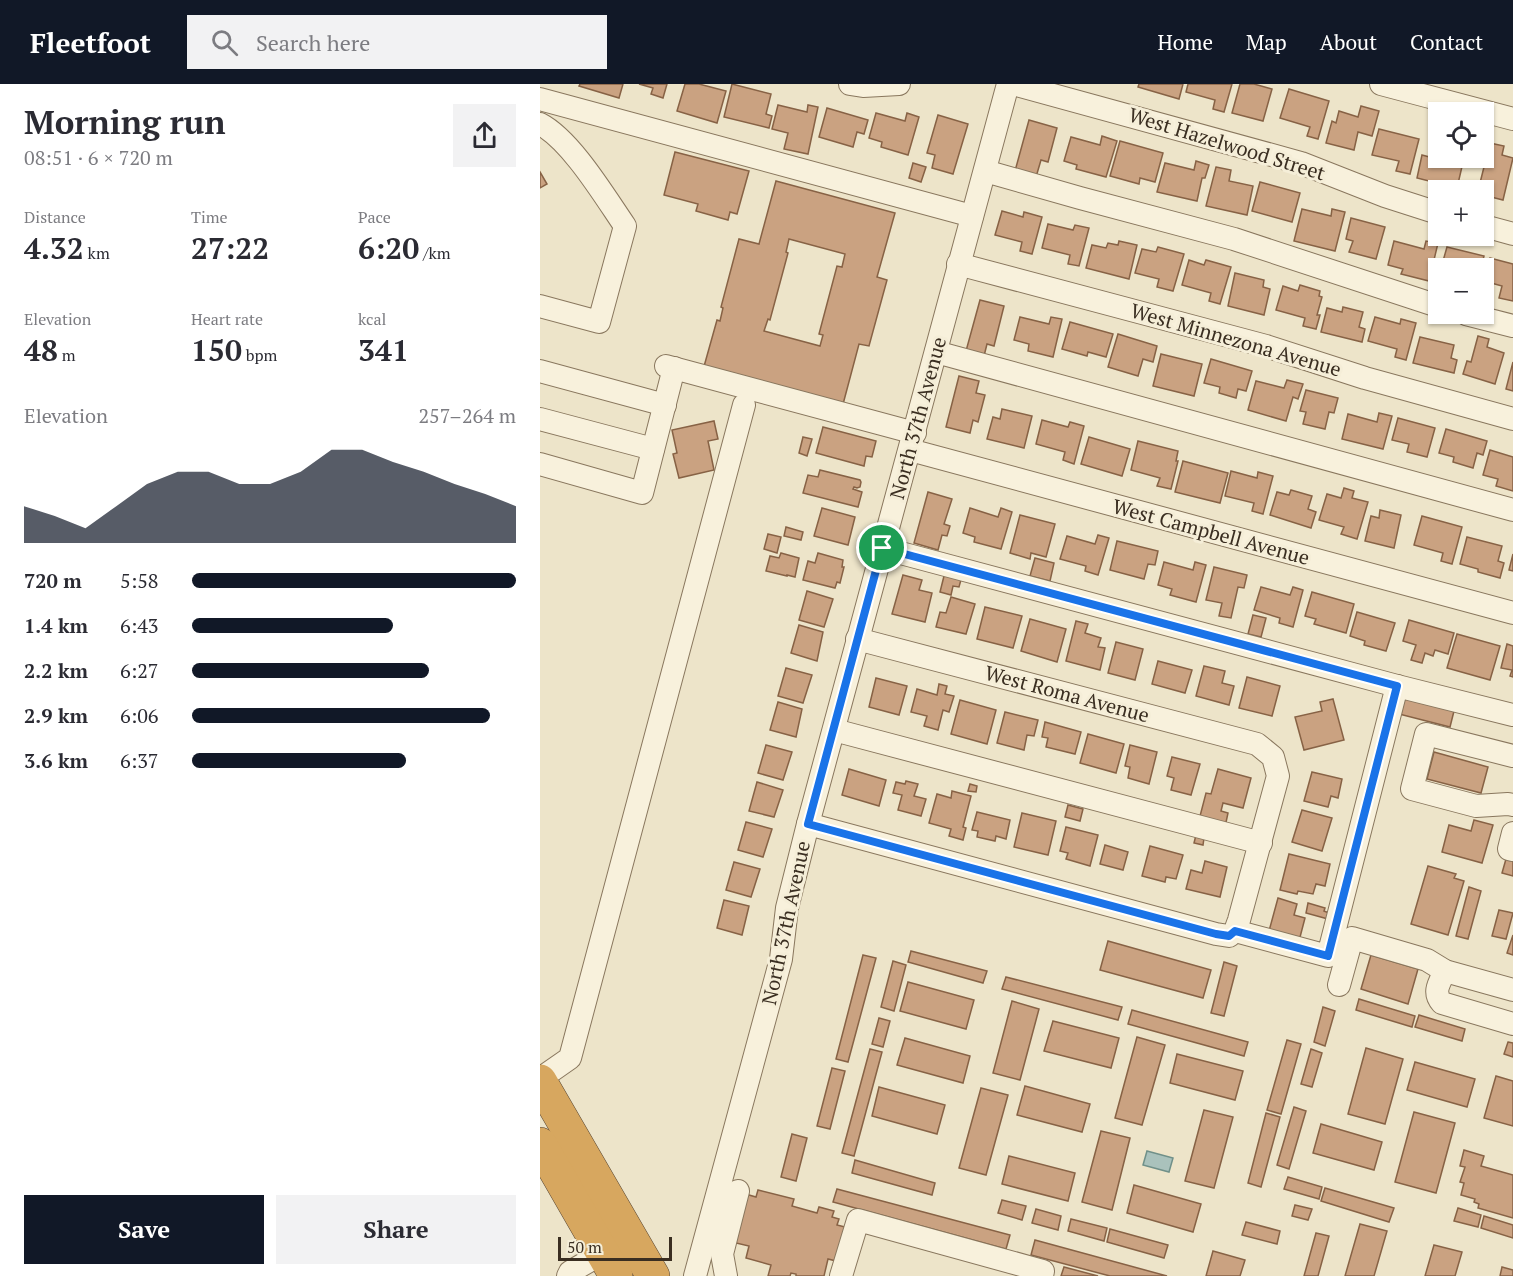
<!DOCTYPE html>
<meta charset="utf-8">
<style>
:root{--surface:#fff;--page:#f2f2f3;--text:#2b2b33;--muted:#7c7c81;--accent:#111827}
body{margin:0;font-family:"PT Serif",serif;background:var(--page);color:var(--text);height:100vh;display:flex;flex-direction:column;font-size:22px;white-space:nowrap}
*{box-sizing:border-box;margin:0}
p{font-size:20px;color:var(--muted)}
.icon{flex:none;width:33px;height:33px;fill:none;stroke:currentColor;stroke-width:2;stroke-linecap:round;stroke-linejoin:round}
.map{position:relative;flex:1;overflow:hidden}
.panel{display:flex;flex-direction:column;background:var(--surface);width:540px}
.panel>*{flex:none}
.buttons{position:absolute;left:888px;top:18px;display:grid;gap:12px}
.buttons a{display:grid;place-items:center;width:66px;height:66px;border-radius:0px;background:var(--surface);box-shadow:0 2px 4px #0004;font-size:30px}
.scale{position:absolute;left:18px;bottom:15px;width:114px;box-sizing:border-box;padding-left:6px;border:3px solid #3a2e21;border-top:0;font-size:16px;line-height:21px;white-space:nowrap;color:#3a2e21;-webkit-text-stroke:4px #f5eed8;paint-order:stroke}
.pin{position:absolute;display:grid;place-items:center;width:51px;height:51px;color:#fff;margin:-26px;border:3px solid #fff;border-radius:50%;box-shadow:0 2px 6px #0007}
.round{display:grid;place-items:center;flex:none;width:63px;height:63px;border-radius:0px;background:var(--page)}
.headline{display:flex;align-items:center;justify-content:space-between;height:102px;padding:0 24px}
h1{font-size:33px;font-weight:800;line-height:45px}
.figures{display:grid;grid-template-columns:repeat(3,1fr);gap:9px;height:102px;padding:6px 24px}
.figures div{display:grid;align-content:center}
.figures b{font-size:30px;font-weight:800}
.figures small{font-size:16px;font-weight:400}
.figures p{font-size:16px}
.chart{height:168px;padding:12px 24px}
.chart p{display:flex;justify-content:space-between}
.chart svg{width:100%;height:108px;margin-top:6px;fill:var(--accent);opacity:.7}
.action{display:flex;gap:12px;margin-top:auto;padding:12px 24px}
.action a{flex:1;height:69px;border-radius:0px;background:var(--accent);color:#fff;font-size:24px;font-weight:800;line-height:69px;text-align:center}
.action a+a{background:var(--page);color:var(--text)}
ul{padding:0 24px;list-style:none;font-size:20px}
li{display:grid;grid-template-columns:96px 72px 1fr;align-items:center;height:45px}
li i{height:15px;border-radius:8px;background:var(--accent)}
header{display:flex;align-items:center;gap:36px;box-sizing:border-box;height:84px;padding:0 30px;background:var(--accent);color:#fff}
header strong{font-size:28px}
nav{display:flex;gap:33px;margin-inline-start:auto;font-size:21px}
.search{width:420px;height:54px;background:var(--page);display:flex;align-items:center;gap:15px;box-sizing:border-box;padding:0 21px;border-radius:0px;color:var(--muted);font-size:22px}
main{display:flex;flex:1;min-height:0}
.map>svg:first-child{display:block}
.water{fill:#aac2bc;stroke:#709089;stroke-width:1.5}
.building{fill:#caa281;stroke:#876245;stroke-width:1.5;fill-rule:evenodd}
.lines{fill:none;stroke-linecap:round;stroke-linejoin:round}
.minor-casing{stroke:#89775e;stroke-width:24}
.highway-casing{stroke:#574532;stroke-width:34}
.minor{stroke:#f8f1dc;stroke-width:22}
.highway{stroke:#d7a75f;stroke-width:33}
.route-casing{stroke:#fff;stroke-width:12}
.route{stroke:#1a73e8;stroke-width:8}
.labels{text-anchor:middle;stroke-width:6;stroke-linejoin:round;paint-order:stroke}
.street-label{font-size:20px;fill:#3a2e21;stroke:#f5eed8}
</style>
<header>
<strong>Fleetfoot</strong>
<div class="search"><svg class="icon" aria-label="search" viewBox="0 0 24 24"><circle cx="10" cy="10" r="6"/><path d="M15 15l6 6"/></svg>Search here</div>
<nav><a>Home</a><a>Map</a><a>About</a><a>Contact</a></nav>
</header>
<main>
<section class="panel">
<div class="headline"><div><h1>Morning run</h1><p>08:51 · 6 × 720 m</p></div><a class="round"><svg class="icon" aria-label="share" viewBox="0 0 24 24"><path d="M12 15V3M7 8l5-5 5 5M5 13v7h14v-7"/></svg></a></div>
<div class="figures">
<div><p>Distance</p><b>4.32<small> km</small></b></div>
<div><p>Time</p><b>27:22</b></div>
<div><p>Pace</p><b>6:20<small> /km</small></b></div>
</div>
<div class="figures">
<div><p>Elevation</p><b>48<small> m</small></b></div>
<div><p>Heart rate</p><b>150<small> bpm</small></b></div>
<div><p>kcal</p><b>341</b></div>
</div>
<div class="chart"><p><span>Elevation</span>257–264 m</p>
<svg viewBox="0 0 160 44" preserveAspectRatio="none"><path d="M0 44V29L10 33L20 38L30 29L40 20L50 15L60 15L70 20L80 20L90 15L100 6L110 6L120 11L130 15L140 20L150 24L160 29V44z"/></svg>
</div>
<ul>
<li><b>720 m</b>5:58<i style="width:100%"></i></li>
<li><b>1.4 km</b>6:43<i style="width:62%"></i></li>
<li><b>2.2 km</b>6:27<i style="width:73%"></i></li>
<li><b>2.9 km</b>6:06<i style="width:92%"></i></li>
<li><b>3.6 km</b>6:37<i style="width:66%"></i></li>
</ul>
<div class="action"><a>Save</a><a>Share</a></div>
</section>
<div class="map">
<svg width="973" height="1192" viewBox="0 0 973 1192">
<rect width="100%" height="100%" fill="#ede4c9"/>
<!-- water -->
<polygon class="water" points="607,1067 633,1074 629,1088 603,1081"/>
<!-- building -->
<g class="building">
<polygon points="40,0 83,0 79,14 39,2"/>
<polygon points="99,0 127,0 123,14 111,10 113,4"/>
<polygon points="145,0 159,0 186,7 177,39 137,27"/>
<polygon points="192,0 231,10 226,30 232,32 229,44 184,33"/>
<polygon points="599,0 643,0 639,15 598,3"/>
<polygon points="648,0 692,0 684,28 673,25 675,16 646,8"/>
<polygon points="700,0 714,0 732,5 723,37 692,29"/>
<polygon points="749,5 789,17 778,55 767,52 770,43 740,34"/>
<polygon points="238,21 267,28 268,21 278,23 268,70 244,65 248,49 232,45"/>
<polygon points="821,22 839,27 832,52 818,48 814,66 786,59 792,37 796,39 799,27 818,33"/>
<polygon points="287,24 328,36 324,50 317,48 313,63 279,53"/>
<polygon points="336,29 365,37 367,29 379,33 368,71 341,63 342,58 329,54"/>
<polygon points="398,31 428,40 413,90 392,84 395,71 387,69"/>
<polygon points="489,36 517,44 508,78 501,76 496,93 475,87"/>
<polygon points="839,45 879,55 870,90 856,87 859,77 832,71"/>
<polygon points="562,52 577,57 566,93 536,85 537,81 524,77 531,53 560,61"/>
<polygon points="580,57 623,69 615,98 600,94 599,100 570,92"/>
<polygon points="950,59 964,62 962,71 973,74 963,116 947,112 948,105 939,103"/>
<polygon points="135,68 209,87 197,130 190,128 188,136 156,127 158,120 124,111"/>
<polygon points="882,71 897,75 898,71 898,74 924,74 917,104 877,94"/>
<polygon points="656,77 669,81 665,94 662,94 657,117 617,108 625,79 654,86"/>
<polygon points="373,79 386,83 381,98 369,94"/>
<polygon points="676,83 691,86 689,97 713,102 707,131 666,122"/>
<polygon points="0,88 7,100 0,104"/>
<path d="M236 97 355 129 337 193 347 196 329 262 319 260 302 324 163 286 177 236 180 237 183 224 181 223 199 155 219 160ZM249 155 305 170 302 183 297 182 279 250 283 251 280 262 224 247 228 235 230 236 248 169 246 168Z"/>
<polygon points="720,98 760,109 752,138 712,127"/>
<polygon points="762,125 791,132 792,125 805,128 795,167 754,157"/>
<polygon points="462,127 483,133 484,128 502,133 492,170 480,167 482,158 455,151"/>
<polygon points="811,134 845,143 836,175 809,168 813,157 806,155"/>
<polygon points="508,140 533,146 535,141 549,144 539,182 528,180 530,171 502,164"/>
<polygon points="579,157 597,161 589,195 546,184 552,161 566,164 568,159 578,161"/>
<polygon points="854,157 884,165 886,157 898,159 889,197 861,190 863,185 848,181"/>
<polygon points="618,163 644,170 633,207 617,203 619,195 595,189 602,165 616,168"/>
<polygon points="907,163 944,172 941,184 901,184"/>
<polygon points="950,174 973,180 973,217 959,214 962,202 944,197"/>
<polygon points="649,176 664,181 666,176 691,183 680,220 669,217 671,209 642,201"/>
<polygon points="695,189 724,196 723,203 730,205 724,231 688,222"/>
<polygon points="760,201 780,207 779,212 782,213 777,231 780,231 776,245 763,242 765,234 736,226 743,202 758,207"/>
<polygon points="440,216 464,222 454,262 447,260 444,272 426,267"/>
<polygon points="803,223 823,228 819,243 825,245 822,258 781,248 787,224 802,228"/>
<polygon points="480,233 509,240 511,233 522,235 513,273 488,267 489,260 474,256"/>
<polygon points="835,233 860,240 861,235 876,239 866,276 855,273 857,265 828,257"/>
<polygon points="530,238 573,250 566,273 548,268 547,272 522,265"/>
<polygon points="578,250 617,262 613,278 603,275 598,292 568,283"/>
<polygon points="938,252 949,255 947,263 964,269 955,300 923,290 927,277 931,278"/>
<polygon points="880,253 914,261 911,274 917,276 914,289 873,279"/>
<polygon points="621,270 662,280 654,312 613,302"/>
<polygon points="671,275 712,287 706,307 698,305 696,314 679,309 680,303 664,299"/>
<polygon points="973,278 973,307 966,305"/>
<polygon points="419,292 439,297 436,309 445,311 438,338 433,336 430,349 406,343"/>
<polygon points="747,296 763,300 758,315 753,313 746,337 708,326 716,297 744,304"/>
<polygon points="766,306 798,314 794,329 789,328 785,345 763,340 766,328 760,327"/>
<polygon points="462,325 492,332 484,364 447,355 453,333 460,335"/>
<polygon points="839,329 852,332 843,365 802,355 808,330 837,338"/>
<polygon points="858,334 895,344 887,373 867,368 869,360 852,356"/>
<polygon points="502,336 528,343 530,338 544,342 534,380 523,376 525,368 496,360"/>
<polygon points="174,337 178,355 168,357 174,386 139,394 133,370 137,369 132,346"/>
<polygon points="283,343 336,357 332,373 326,372 324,382 276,369"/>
<polygon points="906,345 947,357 943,371 937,369 933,384 913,378 914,373 899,369"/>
<polygon points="263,353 272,355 267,372 259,369"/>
<polygon points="549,353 590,365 582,392 541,380"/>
<polygon points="598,357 638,367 636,377 638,377 631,405 617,402 620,394 591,386"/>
<polygon points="950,366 973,373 973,407 956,402 958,395 943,391"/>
<polygon points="643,377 688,389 680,419 635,408"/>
<polygon points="280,386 320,396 321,398 320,403 317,404 314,403 313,405 322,408 318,423 263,409 268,391 278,393"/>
<polygon points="691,387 717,394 718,388 733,392 723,430 712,427 714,419 685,412"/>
<polygon points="804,404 814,407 812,414 828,418 817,455 801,450 804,443 779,436 787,410 801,414"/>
<polygon points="751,406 772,412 768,425 776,428 771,444 730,431 737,408 749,411"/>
<polygon points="388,408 412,415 404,440 410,442 407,452 402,451 398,466 374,459"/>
<polygon points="282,424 315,433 308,461 274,452"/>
<polygon points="430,424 458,433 461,424 472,428 461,465 434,458 435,453 423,449"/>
<polygon points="840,426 861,431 854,464 825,457 831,432 839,434"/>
<polygon points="480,431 515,440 506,473 491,469 490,475 470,469"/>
<polygon points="882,432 922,443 912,480 901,477 903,469 874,461"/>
<polygon points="246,443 263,448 261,456 244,452"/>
<polygon points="228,450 241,453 237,469 224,465"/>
<polygon points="558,451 569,454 558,491 545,487 546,482 520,475 527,452 555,460"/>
<polygon points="927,453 962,462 958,477 964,479 960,494 938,488 938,485 920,480"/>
<polygon points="577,457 618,467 615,481 608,480 604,495 570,486"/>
<polygon points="241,469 259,474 255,493 247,491 247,492 226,487 230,472 239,474"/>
<polygon points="278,469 303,476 302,483 304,483 300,499 297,498 295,504 263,496 268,477 275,479"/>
<polygon points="973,470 973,487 969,486"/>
<polygon points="495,474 514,479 510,497 490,492"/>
<polygon points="624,478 653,486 655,478 666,481 656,518 630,511 632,505 618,501"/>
<polygon points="674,483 707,491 704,504 698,503 691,534 679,532 682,519 666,516"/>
<polygon points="405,488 422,492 419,503 413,502 411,511 400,508"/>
<polygon points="363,491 382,496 379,506 392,509 385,538 352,530"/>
<polygon points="721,503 750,511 753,503 763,506 753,543 739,539 740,534 714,526"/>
<polygon points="267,507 293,515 284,543 259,536"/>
<polygon points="772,508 814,520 806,549 774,540 776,535 765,532"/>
<polygon points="411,513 435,520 426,550 396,543 400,528 406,529"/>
<polygon points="445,523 482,532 473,564 437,555"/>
<polygon points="817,528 855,539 846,567 824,561 825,557 810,552"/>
<polygon points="713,531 726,534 721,553 708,550"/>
<polygon points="490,535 526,545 517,578 481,567"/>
<polygon points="869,536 914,549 908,570 895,566 893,572 885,569 882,579 871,576 876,561 863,557"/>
<polygon points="536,537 548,540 545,549 561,554 558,563 565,564 560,586 526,577"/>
<polygon points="259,541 283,548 277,577 251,569"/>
<polygon points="917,550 960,562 950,596 907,584"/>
<polygon points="576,558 603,565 595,596 568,589"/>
<polygon points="967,560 973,562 973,593 970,592 972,586 961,584"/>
<polygon points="618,577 652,586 645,609 612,600"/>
<polygon points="664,582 685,587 682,599 694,602 689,621 656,612"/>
<polygon points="246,584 272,591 263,619 238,612"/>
<polygon points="707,593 740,602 732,632 699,624"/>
<polygon points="336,594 367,602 359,631 329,623"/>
<polygon points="399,600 407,602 405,610 414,612 409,628 403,626 398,646 384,642 387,632 371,628 377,605 397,611"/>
<polygon points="864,610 915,623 910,643 859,630"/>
<polygon points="793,615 804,656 764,666 755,633 782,627 780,618"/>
<polygon points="420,616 456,626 447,660 411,650"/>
<polygon points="238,618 262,625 256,653 230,646"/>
<polygon points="465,628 498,636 494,652 487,651 484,666 457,659"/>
<polygon points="505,638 541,648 535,670 506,663 508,654 502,653"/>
<polygon points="548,650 584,660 576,689 540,679"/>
<polygon points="226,661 252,668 243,696 218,689"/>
<polygon points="590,661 617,668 609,700 588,694 590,683 585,682"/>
<polygon points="894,668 948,683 941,709 887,695"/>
<polygon points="632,673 660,680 651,711 631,706 634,694 627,692"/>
<polygon points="309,685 346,696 339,722 302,711"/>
<polygon points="678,685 711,694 703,724 683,719 681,727 688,729 685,743 659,736 666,709 671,710"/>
<polygon points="772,688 802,695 798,714 791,712 788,723 764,717"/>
<polygon points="366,697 378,700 374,712 386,715 381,732 358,726 362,711 353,709 356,698 365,700"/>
<polygon points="217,698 243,706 234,733 209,727"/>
<polygon points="430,700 437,702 436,708 428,707"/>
<polygon points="412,707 431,712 423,743 426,744 423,756 409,752 411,745 389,739 397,710 411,714"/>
<polygon points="528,721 543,725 540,737 525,733"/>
<polygon points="762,726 792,734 782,767 752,758"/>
<polygon points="437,728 470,736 466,755 456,752 455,757 437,753 438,747 432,746"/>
<polygon points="482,729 516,737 508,771 474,763"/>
<polygon points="934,736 953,741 942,779 902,768 909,741 931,747"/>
<polygon points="206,738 232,745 223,773 198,766"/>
<polygon points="526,743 558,751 550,782 526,775 528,769 520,767"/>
<polygon points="656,751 664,754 663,761 654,759"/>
<polygon points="565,761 588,768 583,786 560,780"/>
<polygon points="610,762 643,771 636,795 626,793 625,798 602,792"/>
<polygon points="749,770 790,780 785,802 776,800 773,810 758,807 757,810 740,806"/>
<polygon points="966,775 973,777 973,792 962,789"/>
<polygon points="665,777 687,783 680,813 646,805 651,786 662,789"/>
<polygon points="194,778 220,785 211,813 186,806"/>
<polygon points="888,782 916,790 914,794 924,797 908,851 871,840"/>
<polygon points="929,803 941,807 928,855 916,852"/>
<polygon points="738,814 757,820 754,831 765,834 759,857 729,847"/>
<polygon points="184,816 209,822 202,851 177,844"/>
<polygon points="768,819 785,824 784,827 789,829 788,835 766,829"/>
<polygon points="959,826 973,829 966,855 952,852"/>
<polygon points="973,851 973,871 967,869"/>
<polygon points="568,857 671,886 663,914 560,886"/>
<polygon points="371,867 447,887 443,899 368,878"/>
<polygon points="323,871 336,874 308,978 296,975"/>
<polygon points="831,871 878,885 868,920 821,905"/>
<polygon points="353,877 366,881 354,927 341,923"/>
<polygon points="684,878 697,882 684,932 671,929"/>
<polygon points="466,893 582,923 578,936 462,905"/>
<polygon points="368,898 434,916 426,945 360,927"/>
<polygon points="819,915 875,932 872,943 816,926"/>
<polygon points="472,917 499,925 480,996 453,989"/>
<polygon points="783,923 795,927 785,962 774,958"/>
<polygon points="592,926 708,958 704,972 588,940"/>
<polygon points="879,931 925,945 922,957 875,943"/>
<polygon points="339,934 350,937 343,963 332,960"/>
<polygon points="513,937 579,954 571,984 504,967"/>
<polygon points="597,953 625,961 602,1041 575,1034"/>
<polygon points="365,954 430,972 423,999 357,981"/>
<polygon points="747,956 761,960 741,1030 727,1026"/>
<polygon points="968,958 973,959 973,973 964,970"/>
<polygon points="826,964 863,975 845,1040 808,1030"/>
<polygon points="330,965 342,968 314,1072 302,1069"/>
<polygon points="771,965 782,969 772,1003 761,1000"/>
<polygon points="637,970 703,987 695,1016 630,999"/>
<polygon points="875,978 935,995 927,1023 867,1006"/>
<polygon points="292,984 305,987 290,1045 277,1042"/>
<polygon points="956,992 973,997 973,1042 944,1034"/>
<polygon points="485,1002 550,1020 542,1048 477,1031"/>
<polygon points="339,1003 405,1021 397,1050 332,1032"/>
<polygon points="441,1004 468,1011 446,1091 419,1084"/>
<polygon points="754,1023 766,1027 749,1085 737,1081"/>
<polygon points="664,1026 693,1033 674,1104 645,1097"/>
<polygon points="874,1028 915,1039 896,1109 855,1098"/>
<polygon points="726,1029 740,1033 721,1103 708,1099"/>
<polygon points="781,1040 842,1058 834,1086 773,1069"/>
<polygon points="561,1047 590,1054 572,1126 542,1118"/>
<polygon points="252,1050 267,1054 256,1097 241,1093"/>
<polygon points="924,1066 944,1072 941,1082 973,1091 973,1134 938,1124 939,1120 934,1118 935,1115 921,1111 924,1099 920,1098 925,1083 920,1082"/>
<polygon points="469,1072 535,1089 528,1117 462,1100"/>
<polygon points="315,1076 395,1099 392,1111 312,1089"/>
<polygon points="748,1093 782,1103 779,1115 744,1105"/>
<polygon points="594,1101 661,1120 653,1148 587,1129"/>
<polygon points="785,1104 854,1124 849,1138 781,1117"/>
<polygon points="297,1105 470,1151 466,1165 293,1118"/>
<polygon points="218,1106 254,1115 252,1122 277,1129 279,1123 294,1127 292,1133 299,1135 297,1141 309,1144 300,1178 288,1175 284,1192 256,1192 256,1190 251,1189 250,1192 228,1192 231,1181 206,1174 209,1162 196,1159 202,1109 216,1113"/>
<polygon points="462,1116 486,1122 482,1136 458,1129"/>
<polygon points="755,1121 772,1125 768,1136 752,1132"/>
<polygon points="918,1124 941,1131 938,1143 914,1137"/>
<polygon points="496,1125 521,1132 518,1146 492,1139"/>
<polygon points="944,1132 973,1141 973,1154 941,1144"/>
<polygon points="531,1135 567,1144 564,1157 528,1147"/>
<polygon points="706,1138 740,1147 737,1160 702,1151"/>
<polygon points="820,1140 847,1147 834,1192 805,1192"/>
<polygon points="570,1145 628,1161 624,1174 567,1158"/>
<polygon points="776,1149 789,1152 778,1192 764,1192"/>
<polygon points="495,1156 627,1192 570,1192 491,1171"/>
<polygon points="894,1161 922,1168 915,1192 885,1192"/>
<polygon points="673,1167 705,1176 700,1192 666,1192"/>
<polygon points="524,1183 558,1192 521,1192"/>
<polygon points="962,1183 973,1186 973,1192 960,1192"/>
</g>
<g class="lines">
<!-- minor casing -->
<g class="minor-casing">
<g id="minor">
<polyline points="310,0 323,2 359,0"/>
<polyline points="473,0 761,79 845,112 898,129"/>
<polyline points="841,0 973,35"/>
<polyline points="0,15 432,132"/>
<path d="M0 40C31 56 65 113 85 142L59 238 0 222"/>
<polyline points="445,87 540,114 694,155 898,222"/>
<polyline points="944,142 973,150"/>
<polyline points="418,180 726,262 825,294 973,335"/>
<polyline points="926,230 973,242"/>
<polyline points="396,268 973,426"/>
<polyline points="126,282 375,349"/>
<polyline points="0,287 125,321"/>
<polyline points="0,335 113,365"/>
<polyline points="370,366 973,529"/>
<polyline points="0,380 102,409 134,284"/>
<polyline points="342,464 857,602 973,631"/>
<polyline points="294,646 721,759"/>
<polyline points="973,672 886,650 872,705 936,722 968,720 973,721"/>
<polyline points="268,740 676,850 689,852 695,847 699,836 738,692 733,673 717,660 317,555"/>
<polyline points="973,749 969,765 973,766"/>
<polyline points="695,847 788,872 857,602"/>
<path d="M905 887C900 898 892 908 902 919L973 940"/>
<polyline points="799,901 812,854 887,876 905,887 973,906"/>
<polyline points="0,995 30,974 204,321"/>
<polyline points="28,1192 30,1188 63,1169"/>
<polyline points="155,1192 241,875 247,824 268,740 468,0"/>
<polyline points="186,1192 182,1170 198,1107"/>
<polyline points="301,1192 318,1136 503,1187 502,1192"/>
</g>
</g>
<!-- highway casing -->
<g class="highway-casing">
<g id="highway">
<polyline points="0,997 113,1192"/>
<polyline points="0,1060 76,1192"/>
</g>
</g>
<!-- minor -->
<use href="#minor" class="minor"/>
<!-- highway -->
<use href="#highway" class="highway"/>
</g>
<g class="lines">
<!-- route casing -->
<g class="route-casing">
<polygon id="route" points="342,464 857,602 788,872 695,847 689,852 676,850 268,740"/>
</g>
<!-- route -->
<use href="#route" class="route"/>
</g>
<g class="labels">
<!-- street labels -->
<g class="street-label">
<text transform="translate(687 60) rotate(17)" y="7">West Hazelwood Street</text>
<text transform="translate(696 256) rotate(16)" y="7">West Minnezona Avenue</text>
<text transform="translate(378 334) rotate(-75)" y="7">North 37th Avenue</text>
<text transform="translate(671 448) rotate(15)" y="7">West Campbell Avenue</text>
<text transform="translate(527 610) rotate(15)" y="7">West Roma Avenue</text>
<text transform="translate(246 839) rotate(-78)" y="7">North 37th Avenue</text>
</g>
</g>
</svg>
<div class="buttons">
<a><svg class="icon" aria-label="locate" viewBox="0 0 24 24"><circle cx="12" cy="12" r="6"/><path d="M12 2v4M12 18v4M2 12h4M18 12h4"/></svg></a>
<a>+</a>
<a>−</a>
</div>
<div class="scale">50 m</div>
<div class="pin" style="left:342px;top:464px;background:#1e9e55"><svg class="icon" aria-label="arrive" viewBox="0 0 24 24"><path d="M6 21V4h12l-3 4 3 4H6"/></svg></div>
</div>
</main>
